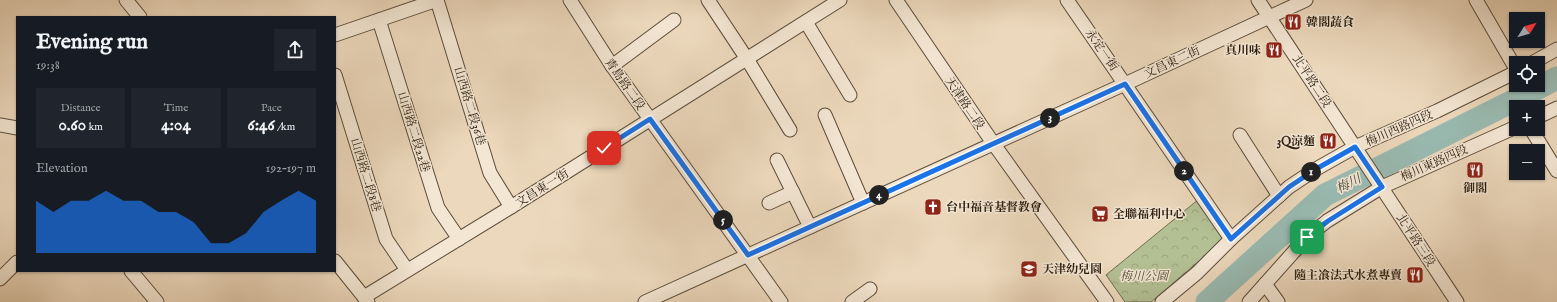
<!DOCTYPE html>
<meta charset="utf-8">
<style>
:root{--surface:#171b24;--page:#20242c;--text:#f1f3f6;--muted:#9ea1a6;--accent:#1a73e8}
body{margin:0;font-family:"IM FELL English","Noto Serif TC",serif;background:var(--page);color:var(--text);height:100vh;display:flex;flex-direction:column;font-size:15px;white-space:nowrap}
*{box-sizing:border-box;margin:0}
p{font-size:13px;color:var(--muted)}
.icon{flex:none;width:22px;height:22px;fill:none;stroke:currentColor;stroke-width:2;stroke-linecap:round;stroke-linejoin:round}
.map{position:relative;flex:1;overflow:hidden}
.panel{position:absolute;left:16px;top:16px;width:320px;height:256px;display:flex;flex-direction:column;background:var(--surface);border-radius:0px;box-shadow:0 1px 3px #0004}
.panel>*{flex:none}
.needle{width:26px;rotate:53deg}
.buttons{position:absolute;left:1509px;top:12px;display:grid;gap:8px}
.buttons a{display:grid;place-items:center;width:36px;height:36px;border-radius:0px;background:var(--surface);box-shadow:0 1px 3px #0004;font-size:20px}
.pin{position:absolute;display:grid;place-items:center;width:34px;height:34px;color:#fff;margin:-17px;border-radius:8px;box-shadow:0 2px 6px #0006}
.km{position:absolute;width:20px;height:20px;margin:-10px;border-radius:50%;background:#222;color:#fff;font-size:11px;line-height:20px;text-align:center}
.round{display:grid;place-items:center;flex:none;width:42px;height:42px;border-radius:0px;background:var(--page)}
.head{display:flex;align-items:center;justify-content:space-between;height:68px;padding:0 20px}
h1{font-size:22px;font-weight:700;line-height:30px}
.stats{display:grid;grid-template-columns:repeat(3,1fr);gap:6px;height:68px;padding:4px 20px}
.stats div{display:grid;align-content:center;border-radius:0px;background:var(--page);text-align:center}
.stats b{font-size:17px;font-weight:700}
.stats small{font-size:11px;font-weight:400}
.stats p{font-size:11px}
.chart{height:112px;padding:8px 20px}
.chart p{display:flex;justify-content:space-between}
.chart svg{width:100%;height:72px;margin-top:4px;fill:var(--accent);opacity:.7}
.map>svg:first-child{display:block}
.park{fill:url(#park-crowns);stroke:#6f6e51}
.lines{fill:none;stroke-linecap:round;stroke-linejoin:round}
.river{stroke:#99bab1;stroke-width:23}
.minor-casing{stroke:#5b4c3a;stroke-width:15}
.minor{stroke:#f3e6d3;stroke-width:13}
.route-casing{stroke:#fff;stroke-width:8}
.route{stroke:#1a73e8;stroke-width:5}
.labels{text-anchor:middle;stroke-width:3;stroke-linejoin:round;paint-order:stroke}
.poi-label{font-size:12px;font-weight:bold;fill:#2b1d0e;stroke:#f3e6d3;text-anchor:start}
.street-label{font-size:12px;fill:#2b1d0e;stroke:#f3e6d3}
.park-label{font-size:12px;font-style:italic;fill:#544e36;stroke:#f3e6d3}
.water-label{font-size:13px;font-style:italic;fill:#4c4c3f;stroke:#f3e6d3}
</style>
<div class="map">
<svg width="1557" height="302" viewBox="0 0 1557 302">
<defs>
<pattern id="park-crowns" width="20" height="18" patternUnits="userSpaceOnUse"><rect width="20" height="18" fill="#b3c094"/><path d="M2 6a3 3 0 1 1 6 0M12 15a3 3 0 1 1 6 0" fill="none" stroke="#9aa57e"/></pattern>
</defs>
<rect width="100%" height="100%" fill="#ecd8bc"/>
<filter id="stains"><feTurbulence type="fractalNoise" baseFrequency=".005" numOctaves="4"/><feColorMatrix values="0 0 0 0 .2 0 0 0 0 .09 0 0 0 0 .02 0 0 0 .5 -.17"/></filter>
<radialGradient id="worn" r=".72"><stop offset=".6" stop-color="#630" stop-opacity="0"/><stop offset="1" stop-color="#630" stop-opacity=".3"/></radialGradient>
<!-- park -->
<polygon class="park" points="1199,199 1226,238 1151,302 1125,302 1106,275"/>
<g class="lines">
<!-- river -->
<polyline class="river" points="1207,302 1325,195 1525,95 1557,78"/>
<!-- minor casing -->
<g class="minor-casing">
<g id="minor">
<polyline points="126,0 140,17"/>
<polyline points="437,0 490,173 511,207"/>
<polyline points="570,0 612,66 781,302"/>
<polyline points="708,0 747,59 790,130"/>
<polyline points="896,0 993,143 1107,302"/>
<polyline points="1067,0 1231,239"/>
<polyline points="1258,0 1457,302"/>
<polyline points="1476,0 1516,69"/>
<polyline points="379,20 438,208 459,239"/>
<polyline points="806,22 850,95"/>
<polyline points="335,35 437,0"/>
<polyline points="1532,63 1557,49"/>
<polyline points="612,66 674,20"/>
<polyline points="335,75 386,239 407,270"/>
<polyline points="825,115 863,203"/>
<polyline points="1538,117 1557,108"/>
<polyline points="0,125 17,128"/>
<polyline points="1531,129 1557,171"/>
<polyline points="1240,135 1279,196"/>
<polyline points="777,160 810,227"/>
<polyline points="769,203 793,192"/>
<polyline points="335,261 368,302"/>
<polyline points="131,271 157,302"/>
<polyline points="0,279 17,262"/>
<polyline points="1265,284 1278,302"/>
<polyline points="364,297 511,207 840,0"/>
<polyline points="645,302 1125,84 1306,0"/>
<polyline points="852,302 870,289"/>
<polyline points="1162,302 1197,273 1231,239 1289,187 1316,169 1355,147 1437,111 1516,72"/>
<polyline points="1249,302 1307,237 1327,221 1382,187 1516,127"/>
</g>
</g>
<!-- minor -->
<use href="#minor" class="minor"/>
</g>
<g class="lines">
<!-- route casing -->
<g class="route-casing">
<polyline id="route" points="604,148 650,119 748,255 1125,84 1231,239 1289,187 1316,169 1355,147 1382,187 1328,221 1307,237"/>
</g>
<!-- route -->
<use href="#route" class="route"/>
</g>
<!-- icons -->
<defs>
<g id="restaurant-square" transform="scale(0.9)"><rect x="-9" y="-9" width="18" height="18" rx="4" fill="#8f2418" stroke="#f3e6d3"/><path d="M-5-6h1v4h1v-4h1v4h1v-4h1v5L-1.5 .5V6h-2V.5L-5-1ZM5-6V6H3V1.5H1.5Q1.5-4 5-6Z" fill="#fff"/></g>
<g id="church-square" transform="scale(0.9)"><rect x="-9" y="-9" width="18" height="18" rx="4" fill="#8f2418" stroke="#f3e6d3"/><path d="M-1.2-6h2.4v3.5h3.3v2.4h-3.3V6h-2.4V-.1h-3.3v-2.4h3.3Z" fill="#fff"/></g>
<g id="supermarket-square" transform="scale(0.9)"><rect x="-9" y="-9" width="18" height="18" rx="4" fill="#8f2418" stroke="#f3e6d3"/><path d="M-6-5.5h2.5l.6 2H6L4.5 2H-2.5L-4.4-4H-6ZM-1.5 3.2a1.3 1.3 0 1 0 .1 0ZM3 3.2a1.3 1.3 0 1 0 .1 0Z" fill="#fff"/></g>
<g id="school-square" transform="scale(0.9)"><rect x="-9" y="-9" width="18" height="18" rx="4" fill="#8f2418" stroke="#f3e6d3"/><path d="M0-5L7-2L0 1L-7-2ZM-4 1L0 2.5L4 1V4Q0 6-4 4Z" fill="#fff"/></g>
</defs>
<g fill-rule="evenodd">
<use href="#restaurant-square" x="1293" y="22"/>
<use href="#restaurant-square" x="1274" y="50"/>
<use href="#restaurant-square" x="1328" y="141"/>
<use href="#restaurant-square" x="1475" y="170"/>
<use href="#church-square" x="933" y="207"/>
<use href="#supermarket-square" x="1100" y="214"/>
<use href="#school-square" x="1029" y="269"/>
<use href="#restaurant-square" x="1415" y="275"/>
</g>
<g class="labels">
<!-- poi labels -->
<g class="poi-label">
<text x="1306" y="26">韓閣蔬食</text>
<text x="1261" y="54" text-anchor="end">真川味</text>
<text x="1315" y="145" text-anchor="end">3Q涼麵</text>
<text x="1475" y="192" text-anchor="middle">御閣</text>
<text x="946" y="211">台中福音基督教會</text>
<text x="1113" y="218">全聯福利中心</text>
<text x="1042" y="273">天津幼兒園</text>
<text x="1402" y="279" text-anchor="end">隨主飡法式水煮專賣</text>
</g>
<!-- street labels -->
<g class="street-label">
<text transform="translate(1102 50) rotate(55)" y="4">永定一街</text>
<text transform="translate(1172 62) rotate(-25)" y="4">文昌東二街</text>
<text transform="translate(1312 81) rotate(57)" y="4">北平路二段</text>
<text transform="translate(625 84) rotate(55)" y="4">青島路二段</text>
<text transform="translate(965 103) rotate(56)" y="4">天津路二段</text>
<text transform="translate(470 106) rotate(73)" y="4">山西路二段36巷</text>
<text transform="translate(1399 128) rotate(-24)" y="4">梅川西路四段</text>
<text transform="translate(414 132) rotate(73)" y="4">山西路二段22巷</text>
<text transform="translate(1434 163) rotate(-24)" y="4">梅川東路四段</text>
<text transform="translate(366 175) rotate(73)" y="4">山西路二段8巷</text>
<text transform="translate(542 188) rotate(-32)" y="4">文昌東一街</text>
<text transform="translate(1416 240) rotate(57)" y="4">北平路三段</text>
</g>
<!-- park labels -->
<g class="park-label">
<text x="1144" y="280">梅川公園</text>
</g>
<!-- water labels -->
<g class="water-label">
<text transform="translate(1348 183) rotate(-27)" y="5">梅川</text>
</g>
</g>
<rect width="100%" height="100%" filter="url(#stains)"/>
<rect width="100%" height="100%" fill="url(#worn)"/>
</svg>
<div class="buttons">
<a><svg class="needle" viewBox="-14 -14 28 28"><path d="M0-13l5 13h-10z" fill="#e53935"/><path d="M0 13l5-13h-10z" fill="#9ea1a6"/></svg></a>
<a><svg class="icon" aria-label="locate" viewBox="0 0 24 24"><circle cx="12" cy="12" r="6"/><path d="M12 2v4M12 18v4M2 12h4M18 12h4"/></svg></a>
<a>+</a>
<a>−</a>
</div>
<div class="pin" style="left:1307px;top:237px;background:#1e9e55"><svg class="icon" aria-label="arrive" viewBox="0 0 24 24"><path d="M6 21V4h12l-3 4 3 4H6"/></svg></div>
<div class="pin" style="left:604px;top:148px;background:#d93025"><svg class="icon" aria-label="check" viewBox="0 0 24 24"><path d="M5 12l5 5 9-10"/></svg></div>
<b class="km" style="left:1311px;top:172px">1</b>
<b class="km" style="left:1184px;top:171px">2</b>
<b class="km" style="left:1050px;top:118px">3</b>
<b class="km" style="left:879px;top:195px">4</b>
<b class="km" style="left:723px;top:220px">5</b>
<section class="panel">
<div class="head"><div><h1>Evening run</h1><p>19:38</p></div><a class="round"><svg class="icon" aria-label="share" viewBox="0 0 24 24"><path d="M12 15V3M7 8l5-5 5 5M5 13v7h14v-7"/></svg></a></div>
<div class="stats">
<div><p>Distance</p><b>0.60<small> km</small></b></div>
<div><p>Time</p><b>4:04</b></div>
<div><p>Pace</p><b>6:46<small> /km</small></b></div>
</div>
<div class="chart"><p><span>Elevation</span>192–197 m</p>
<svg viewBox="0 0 160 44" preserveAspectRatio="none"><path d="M0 44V12L10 19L20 12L30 12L40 6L50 12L60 12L70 19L80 19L90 25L100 38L110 38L120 32L130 19L140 12L150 6L160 12V44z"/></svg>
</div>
</section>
</div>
